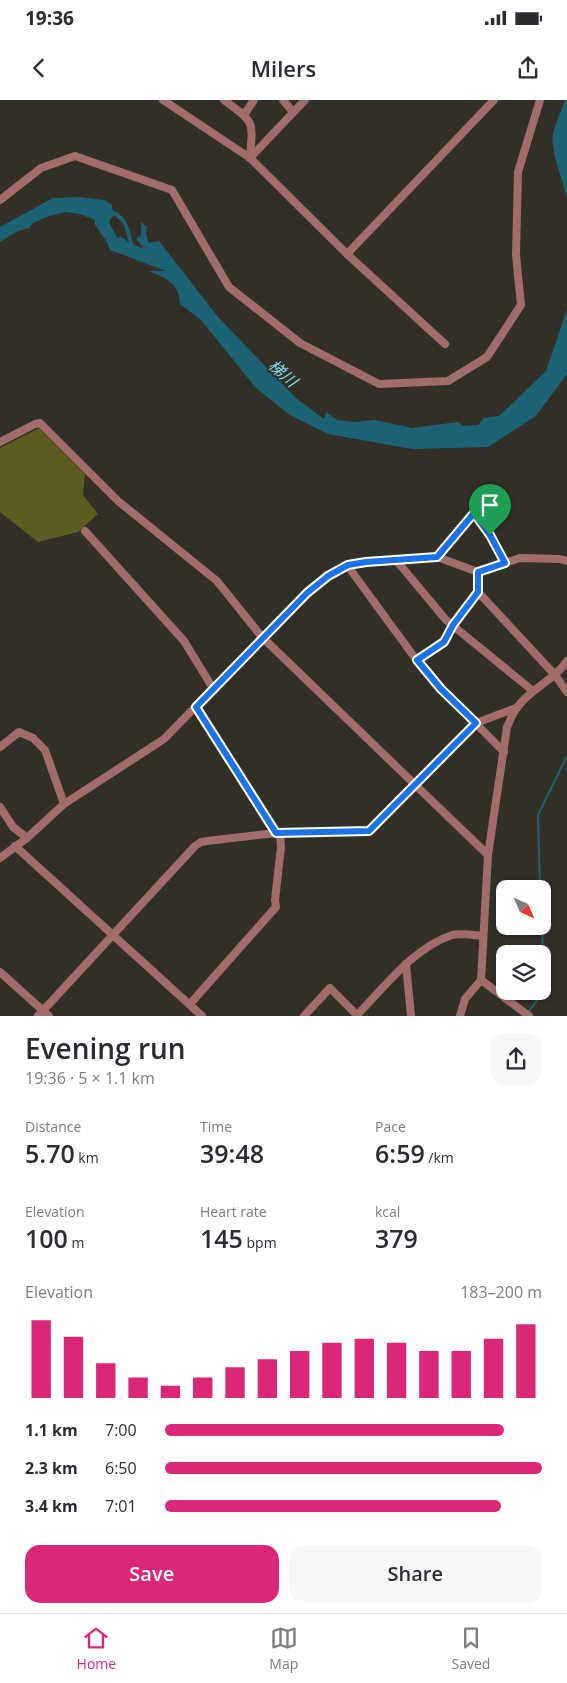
<!DOCTYPE html>
<meta charset="utf-8">
<style>
:root{--surface:#fff;--page:#f7f7f7;--text:#2b2b33;--muted:#7c7c81;--line:#e1e1e2;--accent:#db2777}
body{margin:0;font-family:"Open Sans","Noto Sans JP",sans-serif;background:var(--page);color:var(--text);height:100vh;display:flex;flex-direction:column;font-size:19px;white-space:nowrap}
*{box-sizing:border-box;margin:0}
p{font-size:16px;color:var(--muted)}
.icon{flex:none;width:28px;height:28px;fill:none;stroke:currentColor;stroke-width:2;stroke-linecap:round;stroke-linejoin:round}
.map{position:relative;height:916px;overflow:hidden}
.sheet{display:flex;flex-direction:column;background:var(--surface);flex:1}
.sheet>*{flex:none}
.needle{width:32px;rotate:135deg}
.tools{position:absolute;left:496px;top:780px;display:grid;gap:10px}
.tools a{display:grid;place-items:center;width:55px;height:55px;border-radius:10px;background:var(--surface);box-shadow:0 1px 4px #0004;font-size:25px}
.pin{position:absolute;display:grid;place-items:center;width:42px;height:42px;color:#fff;margin:-51px -21px;border-radius:50% 50% 50% 0;rotate:-45deg;box-shadow:0 0 5px #0007}
.pin .icon{rotate:45deg}
.round{display:grid;place-items:center;flex:none;width:52px;height:52px;border-radius:15px;background:var(--page)}
.headline{display:flex;align-items:center;justify-content:space-between;height:85px;padding:0 25px}
h1{font-size:28px;font-weight:600;line-height:38px}
.stats{display:grid;grid-template-columns:repeat(3,1fr);gap:8px;height:85px;padding:5px 25px}
.stats div{display:grid;align-content:center}
.stats b{font-size:25px;font-weight:600}
.stats small{font-size:14px;font-weight:400}
.stats p{font-size:14px}
.chart{height:140px;padding:10px 25px}
.chart p{display:flex;justify-content:space-between}
.chart svg{width:100%;height:90px;margin-top:5px;stroke:var(--accent);stroke-width:6}
.cta{display:flex;gap:10px;margin-top:auto;padding:10px 25px}
.cta a{flex:1;height:58px;border-radius:15px;background:var(--accent);color:#fff;font-size:20px;font-weight:600;line-height:58px;text-align:center}
.cta a+a{background:var(--page);color:var(--text)}
ul{padding:0 25px;list-style:none;font-size:16px}
li{display:grid;grid-template-columns:80px 60px 1fr;align-items:center;height:38px}
li i{height:12px;border-radius:6px;background:var(--accent)}
.status{display:flex;justify-content:space-between;align-items:center;height:35px;padding:0 25px;background:var(--surface);direction:ltr}
.status svg{height:14px;fill:currentColor}
header{display:flex;justify-content:space-between;align-items:center;height:65px;padding:0 25px;background:var(--surface);font-size:22px;font-weight:600}
.menu{display:flex;justify-content:space-around;align-items:center;height:70px;border-top:1px solid var(--line);background:var(--surface);font-size:14px;color:var(--muted)}
.menu a{display:grid;justify-items:center;gap:2px}
.menu .current{color:var(--accent)}
.map>svg:first-child{display:block}
.green{fill:#5b5c1f}
.water{fill:#1b6374;fill-rule:evenodd}
.lines{fill:none;stroke-linecap:round;stroke-linejoin:round}
.stream{stroke:#1b6374;stroke-width:2}
.minor{stroke:#a16c6a;stroke-width:8}
.route-casing{stroke:#fff;stroke-width:10}
.route{stroke:#1a73e8;stroke-width:6}
.labels{text-anchor:middle;stroke-width:4;stroke-linejoin:round;paint-order:stroke}
.water-label{font-size:16px;font-style:italic;fill:#7dddf6;stroke:#322f26}
</style>
<div class="status"><b>19:36</b><svg viewBox="0 0 49 12"><path d="M0 12V9h3v3zM5 12V6h3v6zM10 12V3h3v9zM15 12V0h3v12zM26 1h20v11H26zM47 4h2v5h-2z"/></svg></div>
<header><svg class="icon" aria-label="back" viewBox="0 0 24 24"><path d="M15 5l-7 7 7 7"/></svg>Milers<svg class="icon" aria-label="share" viewBox="0 0 24 24"><path d="M12 15V3M7 8l5-5 5 5M5 13v7h14v-7"/></svg></header>
<div class="map">
<svg width="567" height="916" viewBox="0 0 567 916">
<rect width="100%" height="100%" fill="#322f26"/>
<!-- green -->
<polygon class="green" points="39,328 85,374 83,395 98,414 78,432 38,442 0,412 0,348"/>
<!-- water -->
<g class="water">
<path d="M565 0H567V98C563 80 550 51 553 33 556 22 561 11 565 0Z"/>
<path d="M79 97 104 100 112 105V110C127 116 130 129 133 144L140 148 144 147 138 142 137 138 141 136V122L147 127 146 134 149 143 159 141 218 217 296 298 324 319 326 312 337 320 355 322 375 320 412 328 458 322 463 326 478 325 484 318 499 316 546 271 567 209V274L536 316 488 347 412 349 328 334 290 315 256 288 201 220 180 204C179 182 166 178 148 171H166L110 150 107 142 95 125V120L80 114 66 112 49 116 33 123 29 128 18 131 0 142V127L53 98ZM114 115 123 123 129 142 121 137 117 138C116 132 110 128 109 121Z"/>
</g>
<g class="lines">
<!-- stream -->
<g class="stream">
<polyline points="540,789 538,715 567,656"/>
<polyline points="526,912 530,910 544,891 542,826"/>
</g>
<!-- minor -->
<g class="minor">
<polyline points="163,0 250,58 347,154 445,244"/>
<path d="M224 0C255 23 253 20 250 58"/>
<polyline points="283,0 293,12"/>
<polyline points="244,15 254,0"/>
<polyline points="250,58 305,0"/>
<polyline points="0,100 41,68 75,56 172,90 229,187 300,243 379,284 448,281 487,257 521,205 516,155 518,72 540,0"/>
<polyline points="347,154 494,0"/>
<polyline points="0,342 35,324 40,323 118,401 217,481 262,537 488,755"/>
<polyline points="85,431 184,541 214,590"/>
<polyline points="437,457 474,413 490,435 505,463"/>
<polyline points="394,459 401,466 446,520 533,591"/>
<polyline points="347,465 426,573 504,652"/>
<polyline points="478,492 555,575 567,592"/>
<polyline points="417,561 444,542 453,525 478,492 478,472"/>
<polyline points="196,607 276,733"/>
<polyline points="0,647 19,632 33,638 45,650 64,704"/>
<polyline points="0,707 13,727 27,738"/>
<polyline points="15,746 202,916"/>
<polyline points="0,758 27,738 64,704 164,639 307,493 328,475 347,465 366,462 437,457 478,472 520,458 560,459 567,461"/>
<polyline points="406,864 411,916"/>
<polyline points="0,872 49,916"/>
<polyline points="481,880 529,916"/>
<polyline points="190,904 276,807 275,800 281,747 280,733"/>
<polyline points="38,916 195,746 201,742 207,741 276,733 369,731 476,623 516,608"/>
<polyline points="304,916 330,888 358,916"/>
<path d="M356 916C384 888 413 848 452 835 461 833 473 835 483 836"/>
<path d="M460 916 465 899 481 880 488 755 507 627C510 621 512 614 516 609 529 589 554 581 567 561"/>
</g>
</g>
<g class="lines">
<!-- route casing -->
<g class="route-casing">
<polygon id="route" points="474,413 490,435 505,463 478,472 478,492 453,525 444,542 417,560 441,589 476,623 369,731 276,733 196,607 307,493 328,476 348,465 366,462 437,457"/>
</g>
<!-- route -->
<use href="#route" class="route"/>
</g>
<g class="labels">
<!-- water labels -->
<g class="water-label">
<text transform="translate(283 273) rotate(41)" y="6">梯川</text>
</g>
</g>
</svg>
<div class="tools">
<a><svg class="needle" viewBox="-14 -14 28 28"><path d="M0-13l5 13h-10z" fill="#e53935"/><path d="M0 13l5-13h-10z" fill="#7c7c81"/></svg></a>
<a><svg class="icon" aria-label="layers" viewBox="0 0 24 24"><path d="M12 4l9 5-9 5-9-5zM3 14l9 5 9-5"/></svg></a>
</div>
<div class="pin" style="left:490px;top:435px;background:#1e9e55"><svg class="icon" aria-label="arrive" viewBox="0 0 24 24"><path d="M6 21V4h12l-3 4 3 4H6"/></svg></div>
</div>
<section class="sheet">
<div class="headline"><div><h1>Evening run</h1><p>19:36 · 5 × 1.1 km</p></div><a class="round"><svg class="icon" aria-label="share" viewBox="0 0 24 24"><path d="M12 15V3M7 8l5-5 5 5M5 13v7h14v-7"/></svg></a></div>
<div class="stats">
<div><p>Distance</p><b>5.70<small> km</small></b></div>
<div><p>Time</p><b>39:48</b></div>
<div><p>Pace</p><b>6:59<small> /km</small></b></div>
</div>
<div class="stats">
<div><p>Elevation</p><b>100<small> m</small></b></div>
<div><p>Heart rate</p><b>145<small> bpm</small></b></div>
<div><p>kcal</p><b>379</b></div>
</div>
<div class="chart"><p><span>Elevation</span>183–200 m</p>
<svg viewBox="0 0 160 44" preserveAspectRatio="none"><path d="M5 44V6M15 44V14M25 44V27M35 44V34M45 44V38M55 44V34M65 44V29M75 44V25M85 44V21M95 44V17M105 44V15M115 44V17M125 44V21M135 44V21M145 44V15M155 44V8"/></svg>
</div>
<ul>
<li><b>1.1 km</b>7:00<i style="width:90%"></i></li>
<li><b>2.3 km</b>6:50<i style="width:100%"></i></li>
<li><b>3.4 km</b>7:01<i style="width:89%"></i></li>
</ul>
<div class="cta"><a>Save</a><a>Share</a></div>
</section>
<nav class="menu">
<a class="current"><svg class="icon" aria-label="home" viewBox="0 0 24 24"><path d="M3 11l9-7 9 7M6 9v11h12V9"/></svg>Home</a>
<a><svg class="icon" aria-label="map" viewBox="0 0 24 24"><path d="M3 6l6-2 6 2 6-2v14l-6 2-6-2-6 2zM9 4v14M15 6v14"/></svg>Map</a>
<a><svg class="icon" aria-label="saved" viewBox="0 0 24 24"><path d="M7 4h10v16l-5-4-5 4z"/></svg>Saved</a>
</nav>
